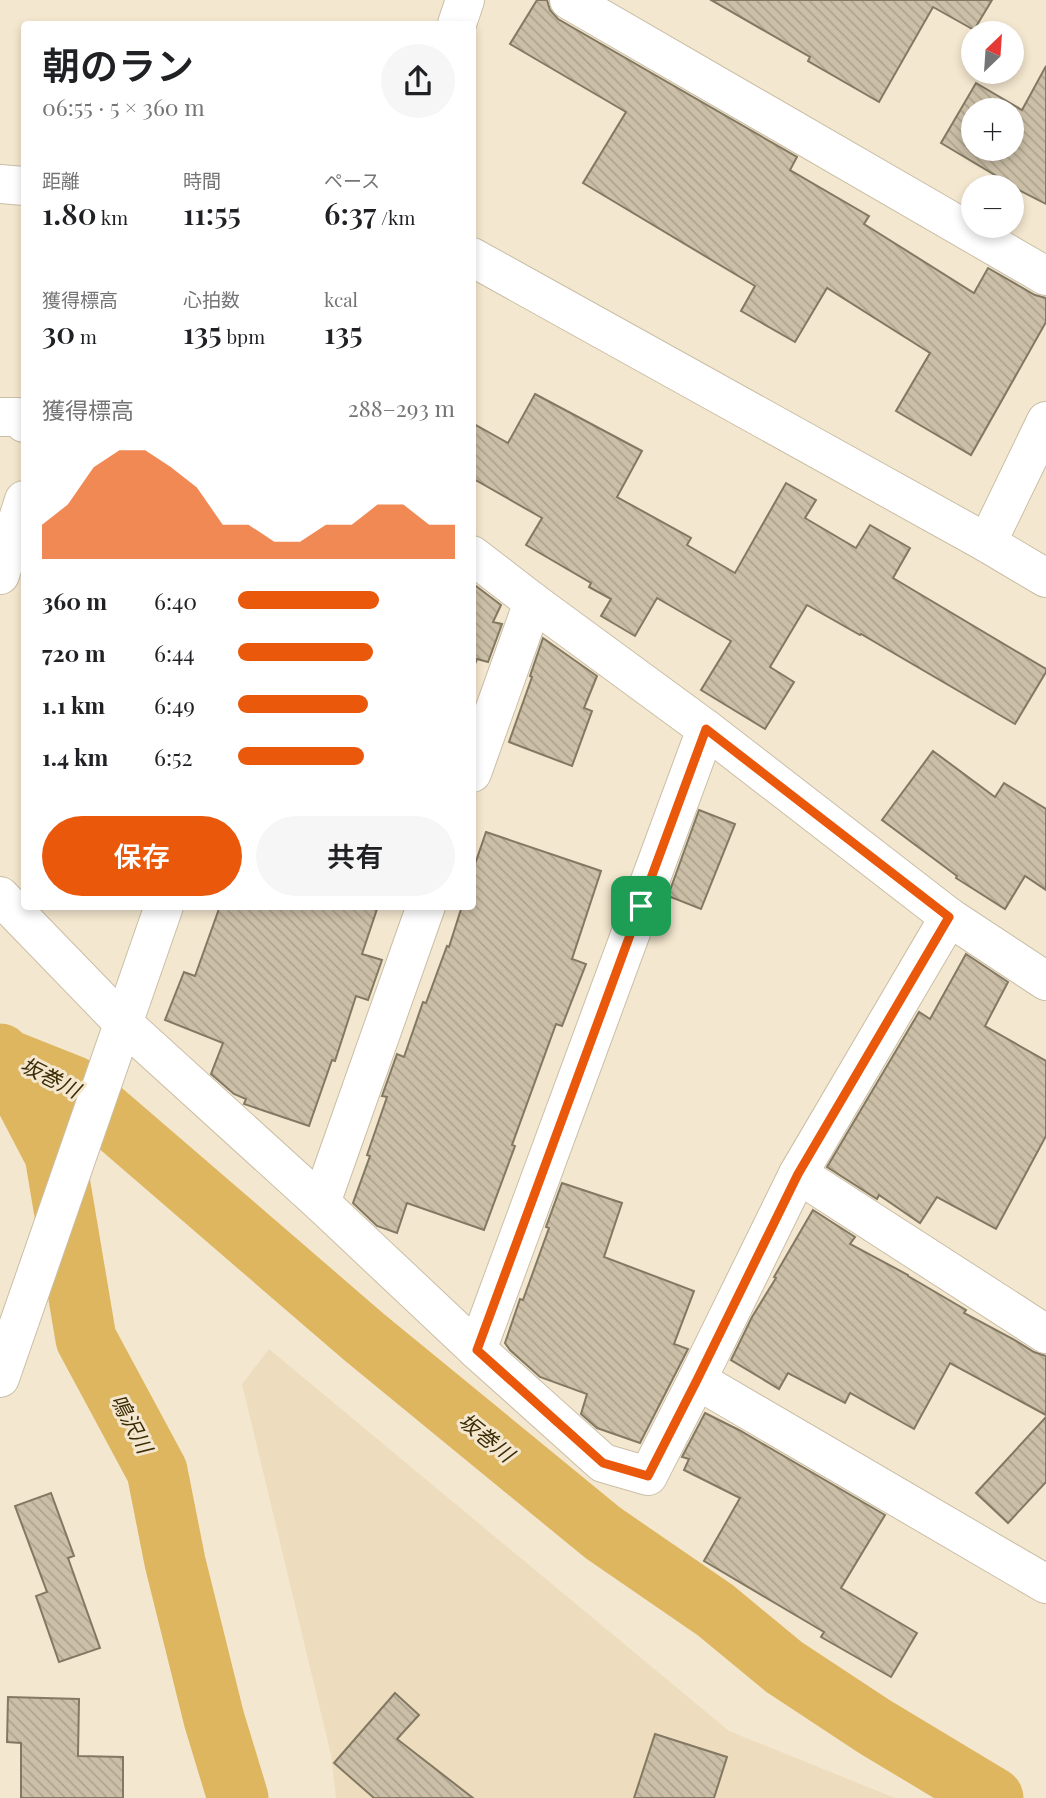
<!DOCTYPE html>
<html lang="ja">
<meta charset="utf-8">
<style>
:root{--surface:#fff;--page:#f6f6f6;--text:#202124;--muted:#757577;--accent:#ea580c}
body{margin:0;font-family:"Playfair Display","Noto Sans JP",serif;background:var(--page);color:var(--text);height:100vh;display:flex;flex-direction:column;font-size:26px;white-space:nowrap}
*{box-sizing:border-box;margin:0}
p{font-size:23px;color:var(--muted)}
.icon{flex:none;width:38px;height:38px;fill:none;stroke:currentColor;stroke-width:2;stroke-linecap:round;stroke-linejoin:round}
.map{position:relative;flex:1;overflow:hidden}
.sheet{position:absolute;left:21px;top:21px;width:455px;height:889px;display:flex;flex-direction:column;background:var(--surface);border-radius:7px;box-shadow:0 4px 10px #0003}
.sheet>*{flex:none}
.needle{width:46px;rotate:25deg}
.fabs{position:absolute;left:961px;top:21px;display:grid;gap:14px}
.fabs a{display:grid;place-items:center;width:63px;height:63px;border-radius:50%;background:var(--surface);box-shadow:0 4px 10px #0003;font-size:35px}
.pin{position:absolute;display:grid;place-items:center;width:60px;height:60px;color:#fff;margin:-30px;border-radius:14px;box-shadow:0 4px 10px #0006}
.round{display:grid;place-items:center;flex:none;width:74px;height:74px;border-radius:37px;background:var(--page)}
.summary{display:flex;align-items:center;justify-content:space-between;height:119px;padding:0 21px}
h1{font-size:38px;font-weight:600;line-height:52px}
.stats{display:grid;grid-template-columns:repeat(3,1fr);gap:10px;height:119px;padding:7px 21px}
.stats div{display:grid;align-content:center}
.stats b{font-size:30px;font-weight:600}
.stats small{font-size:19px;font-weight:400}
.stats p{font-size:19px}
.chart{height:196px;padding:14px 21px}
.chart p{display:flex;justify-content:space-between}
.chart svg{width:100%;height:126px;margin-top:7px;fill:var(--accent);opacity:.7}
.primary-button{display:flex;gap:14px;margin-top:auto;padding:14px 21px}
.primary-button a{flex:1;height:80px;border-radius:42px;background:var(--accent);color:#fff;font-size:28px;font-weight:600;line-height:80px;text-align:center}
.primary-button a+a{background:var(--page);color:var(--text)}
ul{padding:0 21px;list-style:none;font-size:23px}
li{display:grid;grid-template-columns:112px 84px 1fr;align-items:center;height:52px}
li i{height:18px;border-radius:9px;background:var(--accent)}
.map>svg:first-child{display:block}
.built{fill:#edddbe}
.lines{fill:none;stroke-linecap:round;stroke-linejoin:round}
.river{stroke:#deb660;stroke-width:61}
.building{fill:url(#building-back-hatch);stroke:#837862;stroke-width:2;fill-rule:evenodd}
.minor-casing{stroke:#cabea6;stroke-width:40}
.minor{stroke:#fff;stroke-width:38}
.route-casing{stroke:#fff;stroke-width:14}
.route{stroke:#ea580c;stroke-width:9}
.labels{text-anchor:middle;stroke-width:6;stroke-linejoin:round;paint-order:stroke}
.water-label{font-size:21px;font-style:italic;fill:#3c2c05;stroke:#f4e7cf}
</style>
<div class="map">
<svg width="1046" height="1798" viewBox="0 0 1046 1798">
<defs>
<pattern id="building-back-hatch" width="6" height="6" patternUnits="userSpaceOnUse" patternTransform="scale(1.75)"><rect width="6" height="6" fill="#cbbfa7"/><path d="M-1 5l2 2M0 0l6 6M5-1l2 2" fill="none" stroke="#aea38e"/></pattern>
</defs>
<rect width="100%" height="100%" fill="#f4e7cf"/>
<!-- built -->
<polygon class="built" points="269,1349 729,1731 895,1798 336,1798 331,1755 242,1384"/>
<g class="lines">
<!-- river -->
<g class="river">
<polyline points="0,1054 5,1059 73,1086 364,1337 603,1533 715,1610 784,1667 875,1727 993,1798"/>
<polyline points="5,1059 55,1155 86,1339 157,1471 175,1562 214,1719 238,1798"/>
</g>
</g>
<!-- building -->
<g class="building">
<polygon points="537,0 547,0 550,10 558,19 797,157 790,170 869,216 864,224 974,293 988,268 1035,295 1046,298 1046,322 971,455 896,411 930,353 827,288 795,342 741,311 755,286 583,183 626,112 510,44"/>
<polygon points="711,0 992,0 974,30 933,7 879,102 808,61 810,57"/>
<path d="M1046 66V204L997 179 998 177 941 143 976 83 1022 110ZM973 110H1012V149H973Z"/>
<polygon points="535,394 642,451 617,497 691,538 687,545 735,573 786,483 816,500 805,518 856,548 870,525 910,548 893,578 1046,669 1046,672 1015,724 861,634 860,635 807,605 770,667 794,682 765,729 701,690 731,641 657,598 635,636 601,616 611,599 589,587 591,583 526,545 542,518 472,478 472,423 508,443"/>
<polygon points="472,583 501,605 493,622 502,624 488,662 477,659 472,671"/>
<polygon points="543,638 597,676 584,708 592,711 572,766 509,742 532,677 530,676"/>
<polygon points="933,751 995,797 1004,783 1046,809 1046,890 1025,876 1005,909 956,878 957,876 882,820"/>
<polygon points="699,810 735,824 701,909 668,896"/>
<polygon points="486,832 601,871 572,959 586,964 562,1026 556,1024 512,1145 515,1146 484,1230 407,1203 397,1233 377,1226 353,1203 370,1156 367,1155 387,1097 382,1096 397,1054 404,1057 423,1002 426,1003 447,946 449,947 462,906 472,906 472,873"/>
<polygon points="220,906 378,906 362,954 382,960 368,1000 356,996 335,1061 332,1060 309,1126 244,1104 246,1099 234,1094 211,1074 223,1043 165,1020 184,972 195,976"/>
<polygon points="966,954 1008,982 985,1026 1046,1061 1046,1136 996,1229 937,1197 920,1223 879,1195 877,1199 827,1167 919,1012 930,1019"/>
<polygon points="562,1183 622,1203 604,1257 694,1291 674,1344 688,1349 640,1443 597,1428 581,1414 587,1394 540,1377 510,1350 505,1343 520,1299 523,1300 549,1228 546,1227"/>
<polygon points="813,1210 855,1237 850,1244 908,1275 908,1276 966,1310 964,1313 1013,1339 1034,1352 1046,1356 1046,1415 950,1363 914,1429 850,1393 845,1403 788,1373 779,1389 731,1360 752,1317 776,1278 774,1277"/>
<polygon points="705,1413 739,1430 885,1515 841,1588 917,1633 891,1677 821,1637 824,1632 704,1561 740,1498 684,1470 689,1459 682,1457"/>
<polygon points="1046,1417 1046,1482 1008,1523 976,1493"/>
<polygon points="51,1493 74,1556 68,1558 100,1648 59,1662 36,1596 47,1592 15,1506"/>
<polygon points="395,1693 419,1715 397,1739 473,1798 374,1798 334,1763"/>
<polygon points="8,1697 79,1699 78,1756 123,1757 123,1798 21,1798 21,1743 7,1742"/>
<polygon points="655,1734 727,1757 714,1798 634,1798"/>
</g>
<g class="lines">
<!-- minor casing -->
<g class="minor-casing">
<g id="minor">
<polyline points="569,0 1046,276"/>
<polyline points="457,24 465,0"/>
<polyline points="0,184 24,186"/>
<polyline points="472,257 987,543 1046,578"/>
<polyline points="0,417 18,417 24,423"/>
<polyline points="987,543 1046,421"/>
<polyline points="472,555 533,602 706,729 949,917 1046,981"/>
<polyline points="0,575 24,500"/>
<polyline points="472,773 533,602"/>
<polyline points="0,896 123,1023 321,1203 477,1350 603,1463 648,1476 697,1380 798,1174 949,917"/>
<polyline points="798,1174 1046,1334"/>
<polyline points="321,1203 426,906"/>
<polyline points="477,1350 706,729"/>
<polyline points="0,1378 164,906"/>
<polyline points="697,1380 1046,1584"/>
</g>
</g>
<!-- minor -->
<use href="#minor" class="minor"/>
</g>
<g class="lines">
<!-- route casing -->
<g class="route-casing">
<polygon id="route" points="706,729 949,917 798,1174 697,1380 648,1476 603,1463 477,1350"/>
</g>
<!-- route -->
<use href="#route" class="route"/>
</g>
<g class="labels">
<!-- water labels -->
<g class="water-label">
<text transform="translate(50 1078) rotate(27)" y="7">坂巻川</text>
<text transform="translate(131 1424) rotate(62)" y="7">鳴沢川</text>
<text transform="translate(486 1438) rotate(39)" y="7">坂巻川</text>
</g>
</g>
</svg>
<div class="fabs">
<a><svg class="needle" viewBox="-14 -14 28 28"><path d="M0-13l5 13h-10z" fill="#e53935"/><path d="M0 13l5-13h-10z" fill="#757577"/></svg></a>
<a>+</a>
<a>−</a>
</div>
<div class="pin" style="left:641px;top:906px;background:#1e9e55"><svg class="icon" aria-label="arrive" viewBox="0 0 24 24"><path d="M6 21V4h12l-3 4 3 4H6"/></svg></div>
<section class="sheet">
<div class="summary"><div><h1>朝のラン</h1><p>06:55 · 5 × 360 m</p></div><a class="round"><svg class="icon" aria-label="share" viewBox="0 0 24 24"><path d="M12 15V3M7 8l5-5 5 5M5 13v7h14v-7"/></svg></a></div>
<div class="stats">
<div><p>距離</p><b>1.80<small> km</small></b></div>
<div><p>時間</p><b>11:55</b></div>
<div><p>ペース</p><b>6:37<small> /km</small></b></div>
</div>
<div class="stats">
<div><p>獲得標高</p><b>30<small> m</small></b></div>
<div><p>心拍数</p><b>135<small> bpm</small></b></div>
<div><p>kcal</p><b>135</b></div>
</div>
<div class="chart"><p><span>獲得標高</span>288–293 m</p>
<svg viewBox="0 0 160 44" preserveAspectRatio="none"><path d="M0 44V32L10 25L20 12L30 6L40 6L50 12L60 19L70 32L80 32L90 38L100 38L110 32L120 32L130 25L140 25L150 32L160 32V44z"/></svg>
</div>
<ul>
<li><b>360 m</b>6:40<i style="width:65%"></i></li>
<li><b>720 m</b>6:44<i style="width:62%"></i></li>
<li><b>1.1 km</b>6:49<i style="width:60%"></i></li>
<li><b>1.4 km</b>6:52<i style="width:58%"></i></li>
</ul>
<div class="primary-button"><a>保存</a><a>共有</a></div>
</section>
</div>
